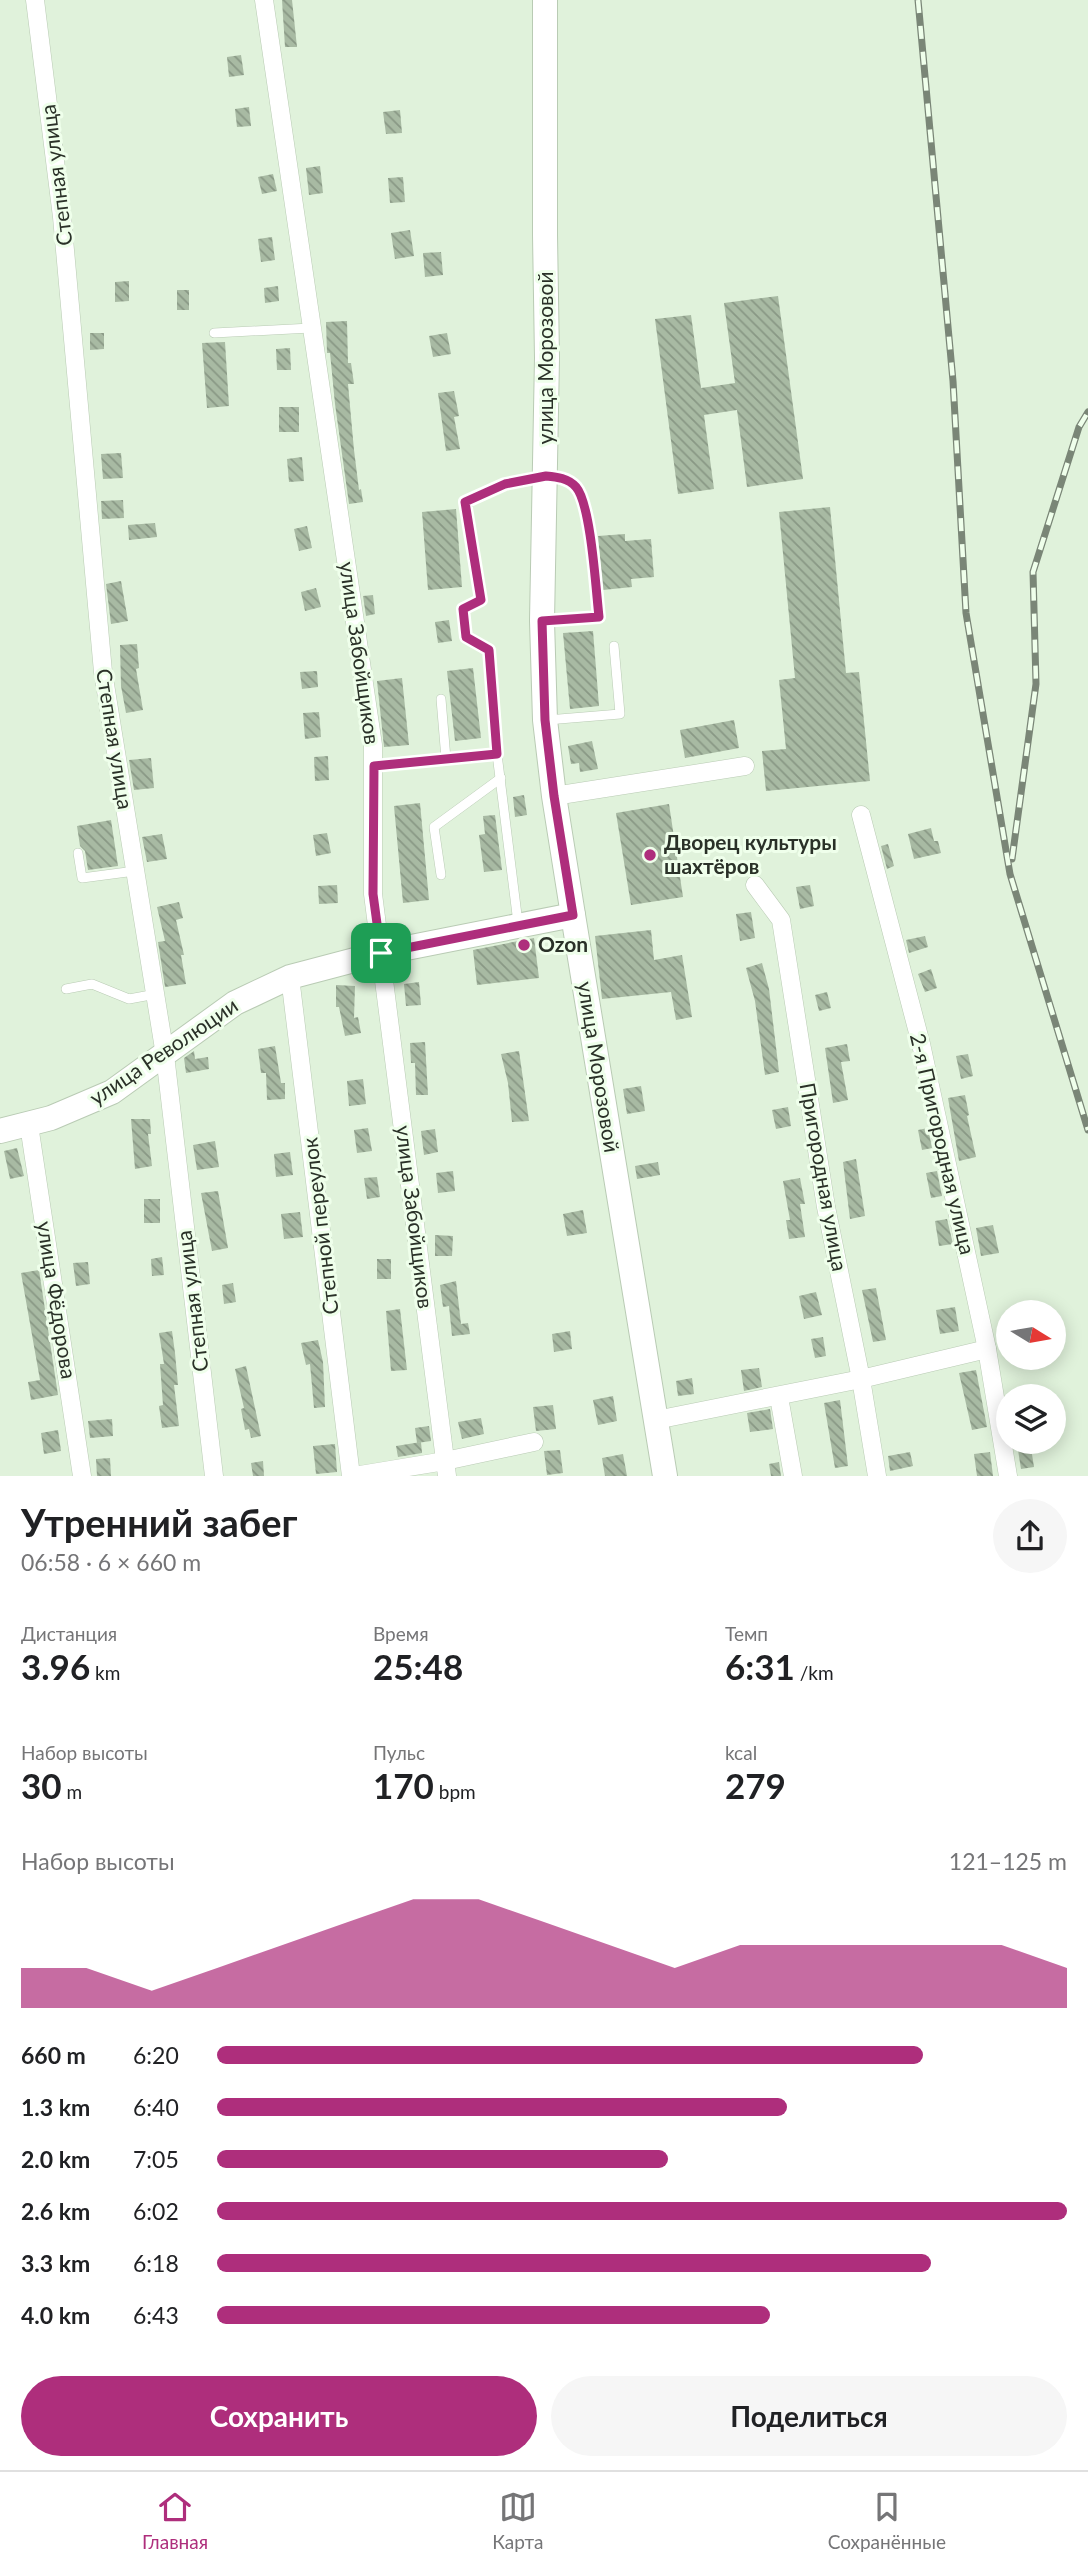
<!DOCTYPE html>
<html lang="ru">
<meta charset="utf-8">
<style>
:root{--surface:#fff;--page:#f6f6f6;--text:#202124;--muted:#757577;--line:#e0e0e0;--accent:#ae2e7c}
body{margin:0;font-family:Lato,sans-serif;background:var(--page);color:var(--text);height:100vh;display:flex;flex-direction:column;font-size:26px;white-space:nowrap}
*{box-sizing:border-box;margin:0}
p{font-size:23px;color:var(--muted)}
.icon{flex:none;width:38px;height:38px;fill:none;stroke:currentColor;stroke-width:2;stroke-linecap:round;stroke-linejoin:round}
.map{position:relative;height:1476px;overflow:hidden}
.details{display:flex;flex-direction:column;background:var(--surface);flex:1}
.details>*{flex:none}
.needle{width:46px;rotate:101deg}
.controls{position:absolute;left:996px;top:1300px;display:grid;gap:14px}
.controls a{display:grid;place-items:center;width:70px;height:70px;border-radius:50%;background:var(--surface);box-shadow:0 4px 18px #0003;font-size:35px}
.pin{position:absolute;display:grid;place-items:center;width:60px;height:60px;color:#fff;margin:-30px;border-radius:14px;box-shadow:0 4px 10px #0006}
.round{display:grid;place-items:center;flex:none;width:74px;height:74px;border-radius:37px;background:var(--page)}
.headline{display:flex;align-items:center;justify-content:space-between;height:119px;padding:0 21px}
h1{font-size:38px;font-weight:700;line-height:52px}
.stats{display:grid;grid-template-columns:repeat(3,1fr);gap:10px;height:119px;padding:7px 21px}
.stats div{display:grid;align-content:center}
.stats b{font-size:35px;font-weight:700}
.stats small{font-size:19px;font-weight:400}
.stats p{font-size:19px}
.chart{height:196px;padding:14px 21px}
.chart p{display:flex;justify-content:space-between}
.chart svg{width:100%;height:126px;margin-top:7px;fill:var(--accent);opacity:.7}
.cta{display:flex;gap:14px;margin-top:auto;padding:14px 21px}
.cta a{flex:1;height:80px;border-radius:42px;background:var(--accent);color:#fff;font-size:28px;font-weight:700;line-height:80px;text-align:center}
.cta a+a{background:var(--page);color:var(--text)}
ul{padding:0 21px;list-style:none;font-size:23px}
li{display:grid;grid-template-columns:112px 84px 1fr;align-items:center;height:52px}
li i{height:18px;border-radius:9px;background:var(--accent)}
.tab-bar{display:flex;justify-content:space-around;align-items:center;height:98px;border-top:2px solid var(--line);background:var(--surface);font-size:19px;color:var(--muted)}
.tab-bar a{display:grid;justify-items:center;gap:4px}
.tab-bar .on{color:var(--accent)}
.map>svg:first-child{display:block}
.building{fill:url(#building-back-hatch)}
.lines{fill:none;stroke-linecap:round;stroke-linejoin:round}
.lane-casing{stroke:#b9cbb4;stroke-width:10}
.street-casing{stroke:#b9cbb4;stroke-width:19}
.secondary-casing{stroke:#b9cbb4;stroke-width:26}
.lane{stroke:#fff;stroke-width:9}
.street{stroke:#fff;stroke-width:18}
.secondary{stroke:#fff;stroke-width:24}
.rail-casing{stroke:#7a8677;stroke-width:7}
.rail{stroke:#efffeb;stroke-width:4.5;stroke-dasharray:13;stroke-linecap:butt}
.route-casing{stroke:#fff;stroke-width:14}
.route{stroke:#ae2e7c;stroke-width:9}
.poi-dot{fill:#ae2e7c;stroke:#efffeb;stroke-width:2.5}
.labels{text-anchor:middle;stroke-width:6;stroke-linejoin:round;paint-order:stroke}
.street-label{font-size:21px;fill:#2a3128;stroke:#efffeb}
.poi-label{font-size:21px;font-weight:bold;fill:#2a3128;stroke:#efffeb;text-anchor:start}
</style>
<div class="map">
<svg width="1088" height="1476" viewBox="0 0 1088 1476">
<defs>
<pattern id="building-back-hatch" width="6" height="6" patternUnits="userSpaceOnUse" patternTransform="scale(1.75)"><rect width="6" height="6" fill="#a8baa3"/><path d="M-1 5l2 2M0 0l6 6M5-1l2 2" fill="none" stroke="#899885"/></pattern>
</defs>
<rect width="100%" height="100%" fill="#e0f2db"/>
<!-- building -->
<g class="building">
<polygon points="282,0 292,0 297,47 285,47"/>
<polygon points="241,55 244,75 229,77 227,57"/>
<polygon points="249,107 251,126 237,127 235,109"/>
<polygon points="400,110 402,133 386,134 383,112"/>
<polygon points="320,166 323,193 309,195 306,168"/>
<polygon points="273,174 277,191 262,194 258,177"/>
<polygon points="403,177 405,202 390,203 388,178"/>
<polygon points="410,230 414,256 395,259 391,233"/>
<polygon points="272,237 275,260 261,262 258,239"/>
<polygon points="441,252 443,275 425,277 423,253"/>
<polygon points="129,281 129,301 115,302 115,282"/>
<polygon points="278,286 279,301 265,303 264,288"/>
<rect x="177" y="290" width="12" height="20"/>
<polygon points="778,296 803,479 747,487 737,410 704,415 714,489 678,494 655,319 691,315 701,388 735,383 724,303"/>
<polygon points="347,321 348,363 351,363 354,384 348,384 354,450 359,490 361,489 363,502 349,504 335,404 330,353 327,353 326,322"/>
<polygon points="90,333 104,333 104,349 90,350"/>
<polygon points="447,333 451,354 433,357 429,336"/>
<polygon points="225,342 229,406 207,408 202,343"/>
<polygon points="290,348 291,370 277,370 276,349"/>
<polygon points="454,391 459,416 454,417 460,449 446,451 438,393"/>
<rect x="279" y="407" width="20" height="25"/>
<polygon points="121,453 123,478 103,479 101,454"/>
<polygon points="302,457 304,481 289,482 287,459"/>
<polygon points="123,500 124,518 102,519 101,501"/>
<polygon points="830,507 846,673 859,672 870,781 766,791 762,751 786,749 779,680 795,678 779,512"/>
<polygon points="456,509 462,587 428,590 422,512"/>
<polygon points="155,523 157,537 129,540 128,525"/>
<polygon points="307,526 312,548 299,551 294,529"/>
<polygon points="625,534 625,541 651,539 654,577 631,579 632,587 603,590 598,536"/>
<polygon points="121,581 128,621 111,624 106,584"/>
<polygon points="316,588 321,607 305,611 301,592"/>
<polygon points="373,595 375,614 366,616 363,596"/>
<polygon points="449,620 452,641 438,643 435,622"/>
<polygon points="593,631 599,706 570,709 563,633"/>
<polygon points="137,644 139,668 136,669 143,710 126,713 121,686 120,645"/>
<polygon points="473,668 481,738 455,741 447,671"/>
<polygon points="317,671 318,687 302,689 300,672"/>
<polygon points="402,678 409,745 384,747 377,681"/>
<polygon points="319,712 321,737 305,739 303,713"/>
<polygon points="734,720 739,748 685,758 680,730"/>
<polygon points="592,741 598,769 580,772 579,763 571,764 568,746"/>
<polygon points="328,756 329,780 315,781 314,757"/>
<polygon points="151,758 154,788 134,790 129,760"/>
<polygon points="524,795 527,815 515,817 513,797"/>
<polygon points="420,803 429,900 403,903 394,806"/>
<polygon points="669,804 683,897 631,905 616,813"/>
<polygon points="495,815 502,870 484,872 479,835 485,834 483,816"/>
<polygon points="111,820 118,866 88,870 85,851 80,846 77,826"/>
<polygon points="931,828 934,841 938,841 941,853 914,859 908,834"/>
<polygon points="327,833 331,853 316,856 313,835"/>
<polygon points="162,834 167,859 147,862 142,837"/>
<polygon points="888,844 894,866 887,869 881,846"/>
<polygon points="337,885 338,903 319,904 318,886"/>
<polygon points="810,885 814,906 800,909 796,887"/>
<polygon points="179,902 183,918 176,920 184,955 181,955 186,984 165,987 158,942 165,941 157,907"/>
<polygon points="751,912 755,938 740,941 736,914"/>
<polygon points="651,930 654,960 682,955 692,1017 676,1020 671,992 602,999 595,936"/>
<polygon points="925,936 928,947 909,953 906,940"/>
<polygon points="534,938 539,978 477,985 473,950"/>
<polygon points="762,963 769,989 779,1072 765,1075 755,1001 746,968"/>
<polygon points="931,969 937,988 925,992 918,974"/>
<polygon points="419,982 421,1005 406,1006 404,984"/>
<polygon points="336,985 355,986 354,1018 358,1017 361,1033 345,1036 339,1007 336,1007"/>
<polygon points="827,992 831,1008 819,1011 815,995"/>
<polygon points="425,1042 428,1095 416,1095 415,1063 411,1063 410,1043"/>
<polygon points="847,1044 850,1061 841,1062 848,1100 833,1103 825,1048"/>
<polygon points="275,1046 281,1083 285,1083 285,1099 267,1100 266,1073 261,1073 258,1049"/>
<polygon points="194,1051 195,1059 208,1057 209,1069 186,1073 184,1058"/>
<polygon points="519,1051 529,1121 512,1122 508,1083 501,1054"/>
<polygon points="968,1054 973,1076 961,1079 956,1056"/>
<polygon points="363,1079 366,1104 349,1106 347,1081"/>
<polygon points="641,1086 645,1111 627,1114 623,1089"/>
<polygon points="965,1095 969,1115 967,1116 976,1157 959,1161 948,1098"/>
<polygon points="788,1107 791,1126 776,1129 772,1110"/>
<polygon points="131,1119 150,1119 151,1134 148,1134 152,1166 135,1169"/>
<polygon points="368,1128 372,1151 357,1153 354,1130"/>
<polygon points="928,1128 932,1148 922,1150 918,1130"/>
<polygon points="435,1129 438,1152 424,1155 421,1131"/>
<polygon points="215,1141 219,1167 197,1170 193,1145"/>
<polygon points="17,1148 24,1176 10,1179 4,1151"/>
<polygon points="290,1152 293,1175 276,1177 274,1154"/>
<polygon points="856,1159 865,1216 850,1219 843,1162"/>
<polygon points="658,1162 660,1175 637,1179 635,1166"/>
<polygon points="453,1171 455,1191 438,1193 436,1173"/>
<polygon points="937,1171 942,1196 931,1198 926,1173"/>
<polygon points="377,1177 380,1197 367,1199 364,1178"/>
<polygon points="800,1178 805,1204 800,1204 805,1237 789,1239 786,1220 790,1220 783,1181"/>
<polygon points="218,1191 228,1248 212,1251 201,1193"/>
<rect x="144" y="1199" width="16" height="24"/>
<polygon points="583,1210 587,1233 567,1236 563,1214"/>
<polygon points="300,1212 303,1237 284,1239 281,1214"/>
<polygon points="947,1219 953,1244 939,1246 935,1221"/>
<polygon points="993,1225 999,1253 981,1256 976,1228"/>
<polygon points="435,1235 453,1236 452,1256 435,1256"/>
<polygon points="162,1257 164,1275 152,1276 151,1259"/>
<rect x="377" y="1259" width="14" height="20"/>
<polygon points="88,1262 90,1284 76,1286 73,1263"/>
<polygon points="39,1270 58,1395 31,1400 28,1382 40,1380 21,1273"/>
<polygon points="456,1281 461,1324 468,1323 470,1334 452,1336 449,1306 443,1307 440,1285"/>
<polygon points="233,1283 236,1302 224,1304 222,1285"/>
<polygon points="876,1288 886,1340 873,1342 862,1290"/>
<polygon points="816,1292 822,1315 804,1319 799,1296"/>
<polygon points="955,1307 959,1331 940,1334 936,1310"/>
<polygon points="400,1309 407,1370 391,1371 386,1311"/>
<polygon points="172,1331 175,1353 178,1385 174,1385 179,1426 162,1428 159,1406 163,1405 160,1364 164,1364 159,1333"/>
<polygon points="570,1331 572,1349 554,1352 552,1334"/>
<polygon points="823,1337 826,1356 815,1358 811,1339"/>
<polygon points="318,1340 323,1362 325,1407 314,1408 310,1364 306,1365 301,1343"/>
<polygon points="246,1366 261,1436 251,1438 249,1429 245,1430 241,1409 244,1408 235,1369"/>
<polygon points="759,1368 762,1387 744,1391 741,1370"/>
<polygon points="976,1370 987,1427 972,1430 959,1373"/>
<polygon points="692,1378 694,1394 678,1396 676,1381"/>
<polygon points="613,1396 617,1421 598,1425 593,1400"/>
<polygon points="840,1400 848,1466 835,1468 824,1403"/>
<polygon points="553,1405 556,1429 536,1431 533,1407"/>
<polygon points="770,1409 773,1429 750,1432 747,1413"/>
<polygon points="481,1418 484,1434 462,1439 458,1422"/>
<polygon points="112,1419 113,1436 90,1438 88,1421"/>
<polygon points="429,1426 431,1441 417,1443 415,1428"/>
<polygon points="58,1430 61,1451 44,1454 41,1433"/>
<polygon points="421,1442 422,1453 398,1457 396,1446"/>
<polygon points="335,1444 337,1472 316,1474 313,1446"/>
<polygon points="1031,1448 1034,1467 1021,1469 1018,1450"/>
<polygon points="560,1450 563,1473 547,1475 544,1451"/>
<polygon points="910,1452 913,1466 890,1471 888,1456"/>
<polygon points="990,1452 993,1476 977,1476 974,1454"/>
<polygon points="623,1454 627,1476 605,1476 602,1458"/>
<polygon points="110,1458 111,1476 97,1476 96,1459"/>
<polygon points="263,1461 264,1476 253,1476 251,1463"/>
<polygon points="779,1462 781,1476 771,1476 769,1464"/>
</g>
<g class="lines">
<!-- lane casing -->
<g class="lane-casing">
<g id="lane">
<polyline points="214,333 311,328"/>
<polyline points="441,699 446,759"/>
<polyline points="547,720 620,714 614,646"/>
<path d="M497 754 489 650 466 637 462 609 481 600 465 502C489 490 538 468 564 478 567 479 576 485 578 488 591 508 596 590 599 617L544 621"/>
<polyline points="374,766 497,754 518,923"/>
<polyline points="78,853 82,878 135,871"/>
<polyline points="441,875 434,827 501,778"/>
<polyline points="66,989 92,984 129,999 156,994"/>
</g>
</g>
<!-- street casing -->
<g class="street-casing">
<g id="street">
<polyline points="35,0 62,217 103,672 165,1055 214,1476"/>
<polyline points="264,0 373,745 373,894 447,1476"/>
<polyline points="554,796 745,766"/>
<polyline points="861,815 921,1044 987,1349 1008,1476"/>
<polyline points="755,885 781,920 826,1207 861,1379 877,1476"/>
<polyline points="290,977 351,1476"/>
<polyline points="29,1125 82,1476"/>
<polyline points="779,1397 793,1476"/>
<polyline points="656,1420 861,1379 987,1349"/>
<polyline points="354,1476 445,1461 534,1442"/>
</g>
</g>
<!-- secondary casing -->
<g class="secondary-casing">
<g id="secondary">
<polyline points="545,0 545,235 547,358 542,621 545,720 554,796 573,915 665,1476"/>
<polyline points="0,1131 51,1118 112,1092 235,1003 290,977 381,953 573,915"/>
</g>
</g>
<!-- lane -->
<use href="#lane" class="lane"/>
<!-- street -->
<use href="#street" class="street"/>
<!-- secondary -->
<use href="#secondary" class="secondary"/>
<!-- rail casing -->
<g class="rail-casing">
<g id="rail">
<polyline points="918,0 953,381 966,613 1010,874 1088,1130"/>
<polyline points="1012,859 1036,684 1033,572 1079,427 1088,412"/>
</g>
</g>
<!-- rail -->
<use href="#rail" class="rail"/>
</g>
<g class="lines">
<!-- route casing -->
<g class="route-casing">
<path id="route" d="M546 476C557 477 568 478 576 487 591 504 596 591 599 617L542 621 545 720 554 796 573 915 381 953 373 894 374 766 497 754 489 650 466 637 463 609 481 600 465 502 505 484Z"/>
</g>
<!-- route -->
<use href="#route" class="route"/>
</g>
<!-- markers -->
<g class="poi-dot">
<circle cx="650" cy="855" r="7"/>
<circle cx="524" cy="945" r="7"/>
</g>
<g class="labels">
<!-- street labels -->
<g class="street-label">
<text transform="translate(57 175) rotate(-97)" y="7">Степная улица</text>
<text transform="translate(546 358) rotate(-90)" y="7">улица Морозовой</text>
<text transform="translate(359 653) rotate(82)" y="7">улица Забойщиков</text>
<text transform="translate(114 739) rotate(81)" y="7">Степная улица</text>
<text transform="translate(164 1052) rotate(-34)" y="7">улица Революции</text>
<text transform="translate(598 1067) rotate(81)" y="7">улица Морозовой</text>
<text transform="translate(942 1144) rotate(77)" y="7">2-я Пригородная улица</text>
<text transform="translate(823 1177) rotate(80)" y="7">Пригородная улица</text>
<text transform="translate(414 1217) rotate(83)" y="7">улица Забойщиков</text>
<text transform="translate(321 1226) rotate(-97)" y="7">Степной переулок</text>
<text transform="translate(56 1300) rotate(81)" y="7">улица Фёдорова</text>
<text transform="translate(193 1301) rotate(-97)" y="7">Степная улица</text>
</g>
<!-- poi labels -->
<g class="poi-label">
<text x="664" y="850">Дворец культуры<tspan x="664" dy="24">шахтёров</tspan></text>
<text x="538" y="952">Ozon</text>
</g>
</g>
</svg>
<div class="controls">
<a><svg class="needle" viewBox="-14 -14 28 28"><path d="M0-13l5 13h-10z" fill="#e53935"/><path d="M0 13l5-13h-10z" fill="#757577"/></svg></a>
<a><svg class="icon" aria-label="layers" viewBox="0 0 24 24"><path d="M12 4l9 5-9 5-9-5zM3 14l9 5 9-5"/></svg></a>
</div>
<div class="pin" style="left:381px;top:953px;background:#1e9e55"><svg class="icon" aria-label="arrive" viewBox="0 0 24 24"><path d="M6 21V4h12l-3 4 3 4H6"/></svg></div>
</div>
<section class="details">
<div class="headline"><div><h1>Утренний забег</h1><p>06:58 · 6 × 660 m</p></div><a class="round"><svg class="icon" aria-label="share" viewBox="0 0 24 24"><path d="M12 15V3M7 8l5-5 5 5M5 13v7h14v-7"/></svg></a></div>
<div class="stats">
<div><p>Дистанция</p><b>3.96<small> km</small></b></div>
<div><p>Время</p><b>25:48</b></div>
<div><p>Темп</p><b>6:31<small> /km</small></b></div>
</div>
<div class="stats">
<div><p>Набор высоты</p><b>30<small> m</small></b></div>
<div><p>Пульс</p><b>170<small> bpm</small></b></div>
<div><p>kcal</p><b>279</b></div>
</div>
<div class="chart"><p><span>Набор высоты</span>121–125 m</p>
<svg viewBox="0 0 160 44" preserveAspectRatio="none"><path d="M0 44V30L10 30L20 38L30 30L40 22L50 14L60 6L70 6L80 14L90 22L100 30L110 22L120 22L130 22L140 22L150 22L160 30V44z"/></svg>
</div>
<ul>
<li><b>660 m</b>6:20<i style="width:83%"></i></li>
<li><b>1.3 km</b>6:40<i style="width:67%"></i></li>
<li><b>2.0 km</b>7:05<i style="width:53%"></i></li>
<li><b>2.6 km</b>6:02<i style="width:100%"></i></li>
<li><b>3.3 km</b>6:18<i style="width:84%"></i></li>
<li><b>4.0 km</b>6:43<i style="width:65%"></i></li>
</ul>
<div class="cta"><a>Сохранить</a><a>Поделиться</a></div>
</section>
<nav class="tab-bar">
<a class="on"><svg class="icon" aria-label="home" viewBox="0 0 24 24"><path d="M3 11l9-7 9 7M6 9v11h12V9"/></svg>Главная</a>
<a><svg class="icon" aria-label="map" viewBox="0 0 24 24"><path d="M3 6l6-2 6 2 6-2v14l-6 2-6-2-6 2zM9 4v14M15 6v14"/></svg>Карта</a>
<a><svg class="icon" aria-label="saved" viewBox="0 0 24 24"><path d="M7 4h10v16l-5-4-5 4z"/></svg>Сохранённые</a>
</nav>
